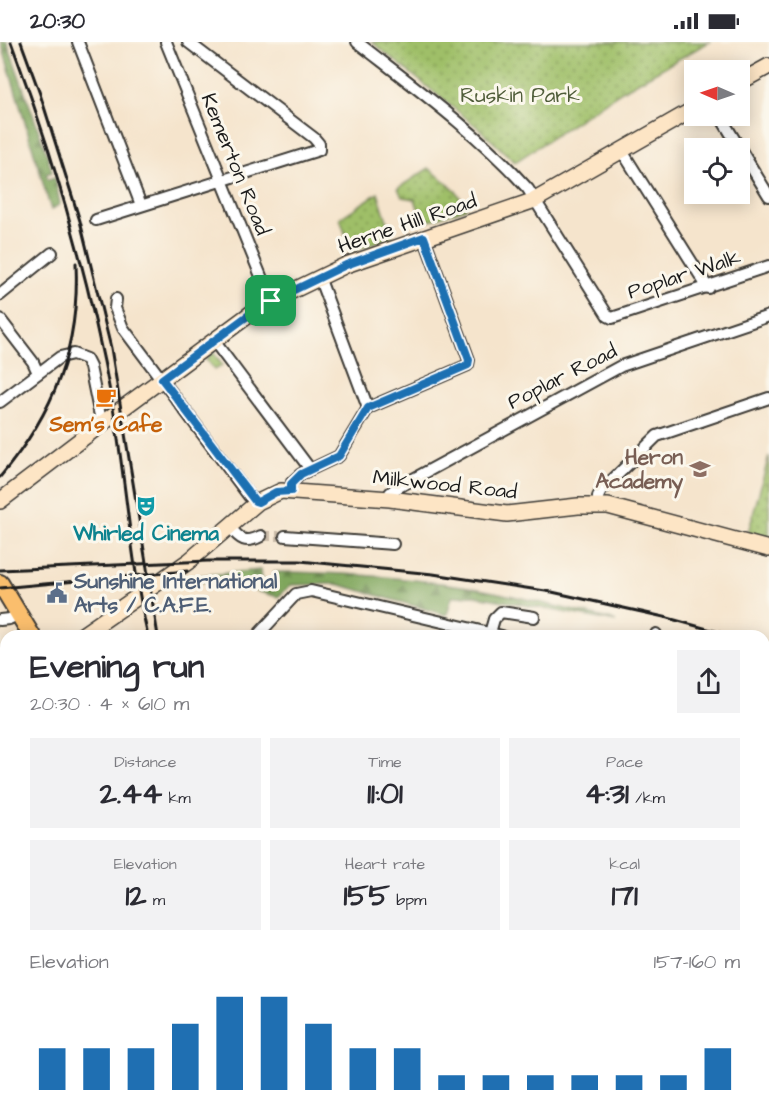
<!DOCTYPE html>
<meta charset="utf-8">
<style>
:root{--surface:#fff;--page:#f2f2f3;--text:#2b2b33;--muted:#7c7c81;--accent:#1f6fb2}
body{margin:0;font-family:"Architects Daughter",sans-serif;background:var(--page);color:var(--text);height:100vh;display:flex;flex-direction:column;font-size:22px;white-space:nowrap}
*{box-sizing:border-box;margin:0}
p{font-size:20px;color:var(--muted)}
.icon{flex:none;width:33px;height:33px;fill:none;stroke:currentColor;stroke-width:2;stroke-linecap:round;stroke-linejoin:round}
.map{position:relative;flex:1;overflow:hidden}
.side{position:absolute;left:0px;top:588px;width:770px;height:488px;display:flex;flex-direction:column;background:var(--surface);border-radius:18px 18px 0 0;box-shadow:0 3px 15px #0003}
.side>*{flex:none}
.needle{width:39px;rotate:272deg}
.controls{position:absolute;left:684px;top:18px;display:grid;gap:12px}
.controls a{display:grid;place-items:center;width:66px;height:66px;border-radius:0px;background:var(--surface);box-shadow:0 3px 15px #0003;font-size:30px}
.pin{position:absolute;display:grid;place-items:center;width:51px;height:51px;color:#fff;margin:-26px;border-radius:12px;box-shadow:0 3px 9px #0006}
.round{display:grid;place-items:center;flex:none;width:63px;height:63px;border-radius:0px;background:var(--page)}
.overview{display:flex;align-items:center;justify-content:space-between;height:102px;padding:0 30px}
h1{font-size:33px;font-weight:800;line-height:45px}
.stats{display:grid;grid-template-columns:repeat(3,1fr);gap:9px;height:102px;padding:6px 30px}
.stats div{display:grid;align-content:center;border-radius:0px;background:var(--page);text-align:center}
.stats b{font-size:30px;font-weight:800}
.stats small{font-size:16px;font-weight:400}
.stats p{font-size:16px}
.chart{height:168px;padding:12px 30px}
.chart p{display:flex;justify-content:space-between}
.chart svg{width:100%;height:108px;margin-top:6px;stroke:var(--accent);stroke-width:6}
.status{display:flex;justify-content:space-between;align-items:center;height:42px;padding:0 30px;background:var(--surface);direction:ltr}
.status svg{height:16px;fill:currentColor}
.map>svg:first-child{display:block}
.grass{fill:#9fbf67;stroke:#5e6e42;stroke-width:1.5}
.forest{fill:url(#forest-firs);stroke:#4e613c;stroke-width:1.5}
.park{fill:url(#park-dots);stroke:#5e6e42;stroke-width:1.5}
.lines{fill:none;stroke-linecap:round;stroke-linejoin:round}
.street-tunnel{stroke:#cabca9;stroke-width:10;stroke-dasharray:10 5;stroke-linecap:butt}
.street-casing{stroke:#3d3a36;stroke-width:14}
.secondary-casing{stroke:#3d3a36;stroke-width:18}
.primary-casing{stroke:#3d3a36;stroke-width:20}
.street{stroke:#fff;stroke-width:10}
.secondary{stroke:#fde5c5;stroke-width:15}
.primary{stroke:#fabe6d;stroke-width:16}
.rail{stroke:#1c1c1c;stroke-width:3}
.route-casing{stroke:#fff;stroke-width:12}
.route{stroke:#1f6fb2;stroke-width:8}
.labels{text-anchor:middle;stroke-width:6;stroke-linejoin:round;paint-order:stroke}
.park-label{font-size:21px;fill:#505d3a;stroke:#fbf7ec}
.street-label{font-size:21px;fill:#1c1c1c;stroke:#fbf7ec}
.food-label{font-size:21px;font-weight:bold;fill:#c56008;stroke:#fbf7ec}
.education-label{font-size:21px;font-weight:bold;fill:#785e54;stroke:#fbf7ec;text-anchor:end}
.culture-label{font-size:21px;font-weight:bold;fill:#0d838f;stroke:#fbf7ec}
.service-label{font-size:21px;font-weight:bold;fill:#4e5e75;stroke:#fbf7ec;text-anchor:start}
</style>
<div class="status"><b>20:30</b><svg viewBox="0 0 49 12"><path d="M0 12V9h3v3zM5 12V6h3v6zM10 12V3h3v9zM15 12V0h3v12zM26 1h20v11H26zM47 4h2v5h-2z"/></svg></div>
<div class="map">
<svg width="769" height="1075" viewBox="0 0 769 1075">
<defs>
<pattern id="forest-firs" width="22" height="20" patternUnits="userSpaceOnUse" patternTransform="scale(1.5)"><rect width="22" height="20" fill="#7fa65c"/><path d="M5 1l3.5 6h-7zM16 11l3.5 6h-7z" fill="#67864b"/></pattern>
<pattern id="park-dots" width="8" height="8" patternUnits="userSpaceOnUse" patternTransform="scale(1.5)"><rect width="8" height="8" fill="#9fbf67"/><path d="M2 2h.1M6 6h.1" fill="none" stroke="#819a54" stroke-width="1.8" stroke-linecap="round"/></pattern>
</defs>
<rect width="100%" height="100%" fill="#fbf7ec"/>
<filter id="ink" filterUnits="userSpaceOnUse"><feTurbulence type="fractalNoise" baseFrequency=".0167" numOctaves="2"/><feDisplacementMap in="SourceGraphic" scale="12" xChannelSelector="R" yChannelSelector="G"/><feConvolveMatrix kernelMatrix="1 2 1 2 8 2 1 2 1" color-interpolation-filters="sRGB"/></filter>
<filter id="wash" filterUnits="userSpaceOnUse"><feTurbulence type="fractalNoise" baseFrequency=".008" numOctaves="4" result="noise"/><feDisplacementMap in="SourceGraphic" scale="24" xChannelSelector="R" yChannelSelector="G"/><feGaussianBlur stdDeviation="1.35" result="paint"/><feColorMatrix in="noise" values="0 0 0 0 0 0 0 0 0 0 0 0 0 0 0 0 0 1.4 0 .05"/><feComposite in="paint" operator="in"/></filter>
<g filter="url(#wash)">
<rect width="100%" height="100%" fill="#f5e4cc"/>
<!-- grass -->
<g class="grass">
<polygon points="213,310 222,323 215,328 206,318"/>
<polygon points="764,795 769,797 769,827 764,824"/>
</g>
<!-- forest -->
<g class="forest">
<polygon points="1,0 7,0 47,112 52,130 46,132 48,138 55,136 60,162 51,168"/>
<path d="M260 528 261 538H274V530C337 530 400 535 462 544 512 552 561 566 610 577L616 580 471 553 452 555 447 573 337 542 291 543 278 555 231 542 230 539 182 540 185 535Z"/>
</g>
<!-- park -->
<g class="park">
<polygon points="372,0 709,0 622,49 515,120 477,85"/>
<polygon points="429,126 456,149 466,166 423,181 415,157 402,155 398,146"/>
<polygon points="378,151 392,194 351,210 340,176"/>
<polygon points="769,414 769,497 748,491"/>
<polygon points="6,681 6,810 0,814 0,685"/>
<polygon points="6,859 6,925 0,917 0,863"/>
<polygon points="119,1070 179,1070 177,1075 115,1075"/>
<polygon points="453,1070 489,1070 491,1075 454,1075"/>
</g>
</g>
<g filter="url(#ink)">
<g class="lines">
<!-- street-tunnel -->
<polyline class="street-tunnel" points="261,494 285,494"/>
<!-- street casing -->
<g class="street-casing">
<g id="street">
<polyline points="78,0 141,163"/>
<polyline points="166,0 271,259"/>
<path d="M357 0C416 46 478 91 528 147L608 274 612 276 769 224"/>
<polyline points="720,74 769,154"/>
<polyline points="622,109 708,246"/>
<polyline points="96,178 319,108 319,102 314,96 188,0"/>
<polyline points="319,235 368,366"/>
<polyline points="0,253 52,211"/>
<polyline points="116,257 115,266 123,286 249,454 258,460"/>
<polyline points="0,277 33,320 38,331"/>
<polyline points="214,299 310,427"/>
<polyline points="0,360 60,315 73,312 86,317 90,325 100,374 104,380"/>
<polyline points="291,449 292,440 301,432 339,414 368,366 468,323 469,318 424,195"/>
<polyline points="390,457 390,451 395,447 621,324 769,274"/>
<polyline points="598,463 598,455 601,449 657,394 769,356"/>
<path d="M230 485C240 498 246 502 261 494"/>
<polyline points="285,494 393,502"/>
<polyline points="0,578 9,577 18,573"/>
<polyline points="490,591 494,577 501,570 534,575"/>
<polyline points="257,594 296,552 311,549 502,594"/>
<polyline points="655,594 656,592"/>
<polyline points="0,620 6,623"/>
<polyline points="764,670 769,671"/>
<polyline points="764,839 769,842"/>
<polyline points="764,968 769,965"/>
<polyline points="0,983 6,988"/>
<polyline points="764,1056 769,1053"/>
<polyline points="86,1070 96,1075"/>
<polyline points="32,1073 34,1075"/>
<polyline points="187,1075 188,1070"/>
<polyline points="415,1075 426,1070"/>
<polyline points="734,1075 743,1070"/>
</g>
</g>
<!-- secondary casing -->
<g class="secondary-casing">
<g id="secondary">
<polyline points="740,40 769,24"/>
<polyline points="0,459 104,380 261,264 346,223 535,158 694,67"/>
<polyline points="81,594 189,519 258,460 281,449 390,457 507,472 578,464 608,464 769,507"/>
<polyline points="0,669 6,665"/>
</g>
</g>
<!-- primary casing -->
<g class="primary-casing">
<g id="primary">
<polyline points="0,541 32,594"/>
<polyline points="434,1070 436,1075"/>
</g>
</g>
<!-- street -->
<use href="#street" class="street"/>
<!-- secondary -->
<use href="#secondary" class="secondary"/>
<!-- primary -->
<use href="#primary" class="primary"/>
<!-- rail -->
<g class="rail">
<path d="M11 0C55 117 89 237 112 360 126 437 130 517 148 594"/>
<polyline points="21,0 40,52 80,179 111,306 158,594"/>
<path d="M0 435C54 371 80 305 76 221"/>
<polyline points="0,528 208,519 300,519 433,532 552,550 664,575 733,594"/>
<polyline points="0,546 187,529"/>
<polyline points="764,602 769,604"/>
<polyline points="0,639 6,643"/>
<polyline points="322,1070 324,1075"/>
<polyline points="336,1070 338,1075"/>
<polyline points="352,1070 354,1075"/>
</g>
</g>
</g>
<g class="lines" filter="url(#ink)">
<!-- route casing -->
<g class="route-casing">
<polygon id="route" points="424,195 469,318 468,323 368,366 339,414 301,432 291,442 291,449 276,450 258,460 255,459 162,337 261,264 346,223"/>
</g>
<!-- route -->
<use href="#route" class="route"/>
</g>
<!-- icons -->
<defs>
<g id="cafe-bare" transform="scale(1.62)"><path d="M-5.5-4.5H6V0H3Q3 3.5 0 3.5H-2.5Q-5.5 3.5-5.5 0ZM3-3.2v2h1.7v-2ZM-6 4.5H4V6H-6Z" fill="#e8710a" stroke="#fbf7ec" stroke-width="2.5" paint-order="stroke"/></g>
<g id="school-bare" transform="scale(1.62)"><path d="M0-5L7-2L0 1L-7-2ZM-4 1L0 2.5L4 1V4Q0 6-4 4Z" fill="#8d6e63" stroke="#fbf7ec" stroke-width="2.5" paint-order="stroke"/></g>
<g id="theatre-bare" transform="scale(1.62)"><path d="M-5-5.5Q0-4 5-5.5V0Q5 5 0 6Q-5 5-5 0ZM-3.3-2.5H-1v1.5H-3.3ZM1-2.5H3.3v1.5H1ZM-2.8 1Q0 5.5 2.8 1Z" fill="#0f9aa8" stroke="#fbf7ec" stroke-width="2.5" paint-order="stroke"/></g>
<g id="civic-bare" transform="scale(1.62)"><path d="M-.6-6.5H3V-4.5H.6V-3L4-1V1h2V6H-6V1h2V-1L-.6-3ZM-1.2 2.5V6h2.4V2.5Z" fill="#5c6f8a" stroke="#fbf7ec" stroke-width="2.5" paint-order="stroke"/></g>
</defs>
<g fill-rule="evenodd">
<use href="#cafe-bare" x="106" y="355"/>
<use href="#school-bare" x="700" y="427"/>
<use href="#theatre-bare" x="146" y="464"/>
<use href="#civic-bare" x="57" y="551"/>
</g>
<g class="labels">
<!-- park labels -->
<g class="park-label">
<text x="520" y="60">Ruskin Park</text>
</g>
<!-- street labels -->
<g class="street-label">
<text transform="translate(236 122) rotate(68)" y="7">Kemerton Road</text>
<text transform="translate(407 181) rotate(-19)" y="7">Herne Hill Road</text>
<text transform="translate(684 232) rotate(-18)" y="7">Poplar Walk</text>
<text transform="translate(562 334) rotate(-27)" y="7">Poplar Road</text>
<text transform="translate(445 442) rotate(6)" y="7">Milkwood Road</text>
</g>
<!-- food labels -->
<g class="food-label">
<text x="106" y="389">Sem's Cafe</text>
</g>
<!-- education labels -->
<g class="education-label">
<text x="683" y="422">Heron<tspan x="683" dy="24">Academy</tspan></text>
</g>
<!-- culture labels -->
<g class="culture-label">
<text x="146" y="498">Whirled Cinema</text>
</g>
<!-- service labels -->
<g class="service-label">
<text x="74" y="546">Sunshine International<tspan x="74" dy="24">Arts / C.A.F.E.</tspan></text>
</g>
</g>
</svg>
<div class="controls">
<a><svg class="needle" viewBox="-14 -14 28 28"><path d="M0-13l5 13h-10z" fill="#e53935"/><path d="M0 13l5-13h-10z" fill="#7c7c81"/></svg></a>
<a><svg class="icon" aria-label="locate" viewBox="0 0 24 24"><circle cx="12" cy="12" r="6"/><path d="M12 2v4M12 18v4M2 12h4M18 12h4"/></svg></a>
</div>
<div class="pin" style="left:271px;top:259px;background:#1e9e55"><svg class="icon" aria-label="arrive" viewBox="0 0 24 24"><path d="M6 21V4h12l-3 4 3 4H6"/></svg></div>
<section class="side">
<div class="overview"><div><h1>Evening run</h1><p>20:30 · 4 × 610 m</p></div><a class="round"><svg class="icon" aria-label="share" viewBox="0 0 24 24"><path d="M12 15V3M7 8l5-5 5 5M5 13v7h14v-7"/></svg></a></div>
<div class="stats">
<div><p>Distance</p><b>2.44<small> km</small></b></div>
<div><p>Time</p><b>11:01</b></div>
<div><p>Pace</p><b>4:31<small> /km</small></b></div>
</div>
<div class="stats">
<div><p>Elevation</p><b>12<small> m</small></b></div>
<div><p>Heart rate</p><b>155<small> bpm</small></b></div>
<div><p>kcal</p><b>171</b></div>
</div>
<div class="chart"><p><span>Elevation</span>157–160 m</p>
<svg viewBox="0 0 160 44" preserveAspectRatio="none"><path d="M5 44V27M15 44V27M25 44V27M35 44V17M45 44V6M55 44V6M65 44V17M75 44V27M85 44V27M95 44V38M105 44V38M115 44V38M125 44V38M135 44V38M145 44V38M155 44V27"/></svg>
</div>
</section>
</div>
